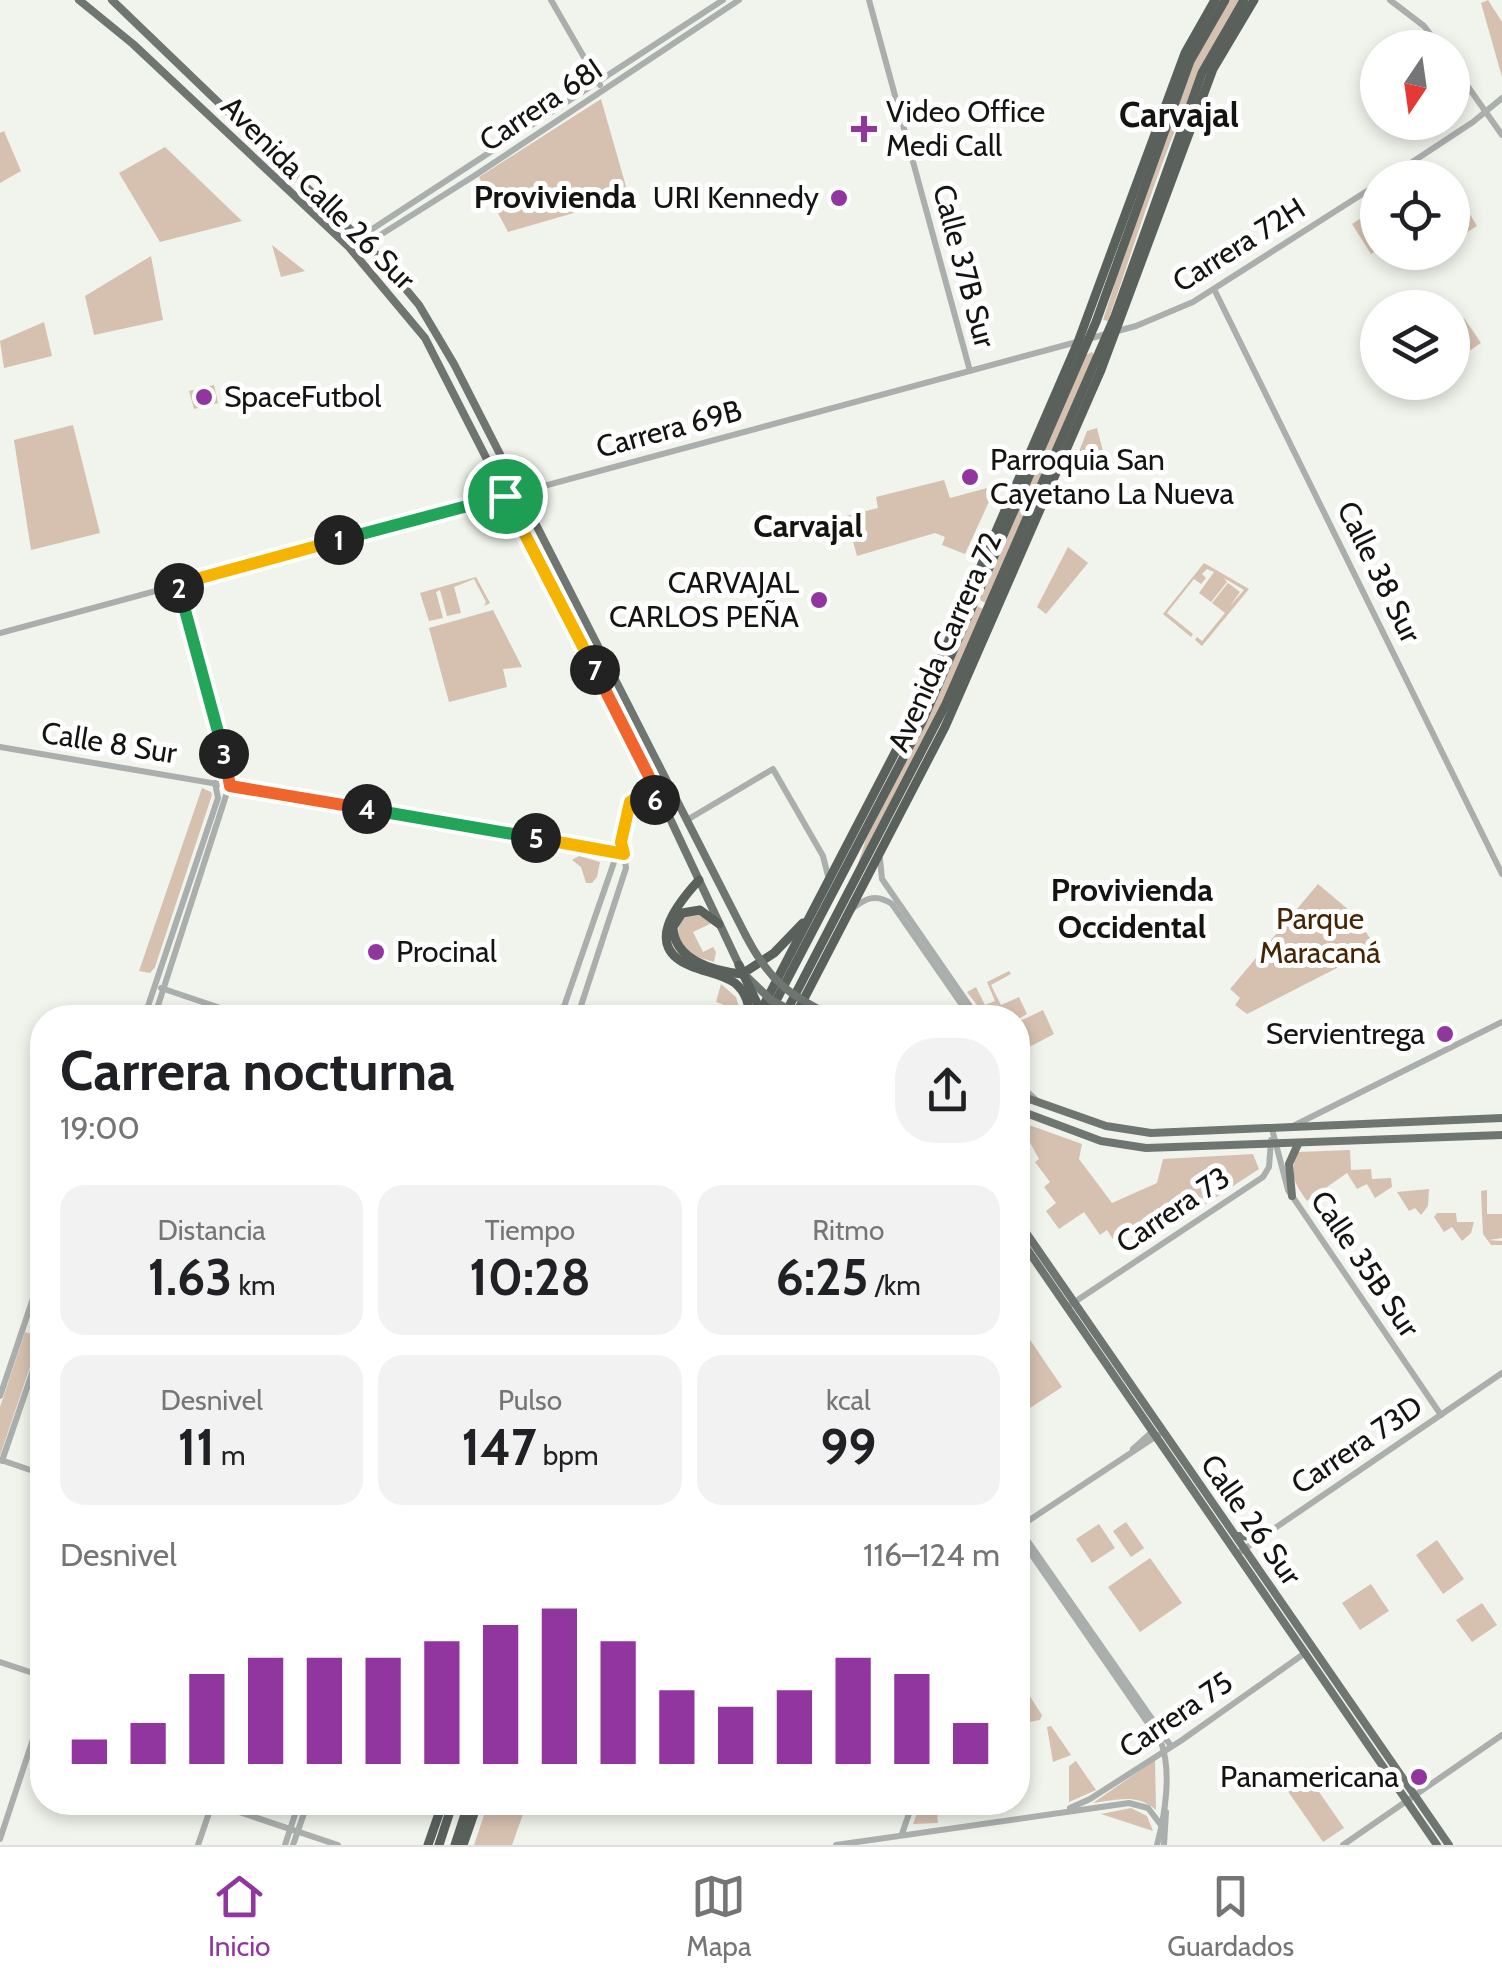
<!DOCTYPE html>
<html lang="es">
<meta charset="utf-8">
<style>
:root{--surface:#fff;--page:#f2f2f2;--text:#202124;--muted:#757577;--line:#e0e0e0;--accent:#91359f}
body{margin:0;font-family:Cabin,sans-serif;background:var(--page);color:var(--text);height:100vh;display:flex;flex-direction:column;font-size:38px;white-space:nowrap}
*{box-sizing:border-box;margin:0}
p{font-size:32px;color:var(--muted)}
.icon{flex:none;width:55px;height:55px;fill:none;stroke:currentColor;stroke-width:2;stroke-linecap:round;stroke-linejoin:round}
.map{position:relative;flex:1;overflow:hidden}
.sheet{position:absolute;left:30px;top:1005px;width:1000px;height:810px;display:flex;flex-direction:column;background:var(--surface);border-radius:40px;box-shadow:0 5px 15px #0003}
.sheet>*{flex:none}
.needle{width:65px;rotate:193deg}
.controls{position:absolute;left:1360px;top:30px;display:grid;gap:20px}
.controls a{display:grid;place-items:center;width:110px;height:110px;border-radius:50%;background:var(--surface);box-shadow:0 5px 15px #0003;font-size:50px}
.pin{position:absolute;display:grid;place-items:center;width:85px;height:85px;color:#fff;margin:-42px;border:5px solid #fff;border-radius:50%;box-shadow:0 2px 10px #0007}
.km{position:absolute;width:50px;height:50px;margin:-25px;border-radius:50%;background:#222;color:#fff;font-size:28px;line-height:50px;text-align:center}
.round{display:grid;place-items:center;flex:none;width:105px;height:105px;border-radius:40px;background:var(--page)}
.head{display:flex;align-items:center;justify-content:space-between;height:170px;padding:0 30px}
h1{font-size:55px;font-weight:700;line-height:75px}
.figures{display:grid;grid-template-columns:repeat(3,1fr);gap:15px;height:170px;padding:10px 30px}
.figures div{display:grid;align-content:center;border-radius:25px;background:var(--page);text-align:center}
.figures b{font-size:50px;font-weight:700}
.figures small{font-size:28px;font-weight:400}
.figures p{font-size:28px}
.chart{height:280px;padding:20px 30px}
.chart p{display:flex;justify-content:space-between}
.chart svg{width:100%;height:180px;margin-top:10px;stroke:var(--accent);stroke-width:6}
.dock{display:flex;justify-content:space-around;align-items:center;height:140px;border-top:2px solid var(--line);background:var(--surface);font-size:28px;color:var(--muted)}
.dock a{display:grid;justify-items:center;gap:5px}
.dock .selected{color:var(--accent)}
.map>svg:first-child{display:block}
.green{fill:#d6c1b0}
.lines{fill:none;stroke-linecap:round;stroke-linejoin:round}
.minor{stroke:#aaaeac;stroke-width:6}
.major{stroke:#6f7571;stroke-width:8}
.highway{stroke:#5a615d;stroke-width:9}
.major-bridge{stroke:#6f7571;stroke-width:8}
.highway-bridge{stroke:#5a615d;stroke-width:9}
.split-1-casing{stroke:#fff;stroke-width:20}
.split-2-casing{stroke:#fff;stroke-width:20}
.split-3-casing{stroke:#fff;stroke-width:20}
.split-4-casing{stroke:#fff;stroke-width:20}
.split-5-casing{stroke:#fff;stroke-width:20}
.split-6-casing{stroke:#fff;stroke-width:20}
.split-7-casing{stroke:#fff;stroke-width:20}
.split-8-casing{stroke:#fff;stroke-width:20}
.split-1{stroke:#22a559;stroke-width:12}
.split-2{stroke:#f5b400;stroke-width:12}
.split-3{stroke:#22a559;stroke-width:12}
.split-4{stroke:#f0652b;stroke-width:12}
.split-5{stroke:#22a559;stroke-width:12}
.split-6{stroke:#f5b400;stroke-width:12}
.split-7{stroke:#f0652b;stroke-width:12}
.split-8{stroke:#f5b400;stroke-width:12}
.poi-dot{fill:#91359f;stroke:#fff;stroke-width:4}
.labels{text-anchor:middle;stroke-width:10;stroke-linejoin:round;paint-order:stroke}
.street-label{font-size:30px;fill:#141512;stroke:#fff}
.poi-label{font-size:30px;fill:#141512;stroke:#fff;text-anchor:start}
.park-label{font-size:30px;fill:#452503;stroke:#fff}
.neighbourhood-label{font-size:32px;font-weight:bold;fill:#141512;stroke:#fff}
.quarter-label{font-size:35px;font-weight:bold;fill:#141512;stroke:#fff}
</style>
<div class="map">
<svg width="1502" height="1845" viewBox="0 0 1502 1845">
<rect width="100%" height="100%" fill="#f0f4ec"/>
<!-- green -->
<g class="green">
<path d="M1228 0H1239C1178 99 1146 212 1108 321L1103 320 1114 286V276L1192 63Z"/>
<polygon points="1488,0 1502,22 1502,77 1481,3"/>
<polygon points="601,99 629,197 508,232 479,177"/>
<polygon points="4,131 21,171 0,183 0,133"/>
<polygon points="165,147 242,221 160,242 119,173"/>
<polygon points="1462,201 1477,226 1453,241 1453,206"/>
<polygon points="1377,208 1377,250 1371,254 1352,224"/>
<polygon points="272,245 305,271 281,277"/>
<polygon points="151,256 163,320 94,335 85,296"/>
<polygon points="1464,318 1481,343 1453,362 1453,325"/>
<polygon points="44,322 52,356 4,368 0,341"/>
<polygon points="1092,352 1094,355 987,604 980,600 1086,355"/>
<polygon points="214,385 218,403 194,409 189,391"/>
<polygon points="73,425 100,533 31,550 14,440"/>
<polygon points="1097,428 1106,463 1071,472 1087,431"/>
<polygon points="944,480 950,498 991,487 992,495 965,554 942,545 945,537 935,533 857,556 846,516 878,508 876,497"/>
<polygon points="1068,547 1088,563 1046,614 1037,607"/>
<polygon points="1204,563 1249,589 1202,646 1195,640 1197,637 1202,641 1225,613 1212,603 1228,583 1240,592 1230,606 1244,590 1224,578 1227,582 1211,602 1199,593 1214,572 1207,569 1202,574 1206,578 1201,584 1194,579 1167,613 1193,634 1191,637 1163,614"/>
<polygon points="476,577 490,603 484,606 486,602 474,579 454,587 461,613 447,616 440,590 436,592 443,618 429,621 420,593"/>
<polygon points="977,606 985,610 943,708 835,912 834,911 856,870 866,839 936,700"/>
<polygon points="493,610 522,667 503,669 507,687 449,702 429,628"/>
<polygon points="202,788 211,792 212,795 155,967 150,973 139,971"/>
<polygon points="579,856 600,862 597,877 592,883 586,883 581,867 572,860"/>
<polygon points="1318,884 1356,916 1376,948 1247,1014 1235,1005 1240,998 1230,989"/>
<path d="M689 913 704 914 712 923 693 932 703 952 713 947 716 952 714 962 687 954C677 935 673 928 689 913Z"/>
<polygon points="1009,971 1011,974 991,985 1001,1005 1019,997 1027,1014 1018,1019 1011,1015 986,1017 967,992 976,987 985,1005 995,1001 987,982"/>
<polygon points="721,984 736,997 742,1017 723,1017 727,1006 716,1002"/>
<polygon points="1043,1010 1054,1034 1018,1053 1025,1046 1018,1022"/>
<polygon points="1018,1121 1082,1144 1079,1159 1112,1203 1157,1183 1163,1159 1253,1154 1259,1169 1195,1211 1189,1203 1113,1239 1107,1230 1100,1235 1084,1212 1059,1229 1046,1211 1056,1203 1044,1187 1050,1182 1035,1162 1039,1159"/>
<path d="M1350 1150 1351 1170 1371 1169 1372 1179 1391 1178 1392 1187 1375 1198 1367 1184 1357 1189 1347 1173 1307 1201C1294 1183 1289 1173 1298 1152Z"/>
<polygon points="1429,1189 1428,1206 1421,1215 1415,1208 1409,1211 1397,1192"/>
<polygon points="1487,1190 1487,1214 1502,1214 1502,1238 1489,1240 1502,1241 1502,1245 1491,1245 1483,1234 1481,1191"/>
<polygon points="1437,1213 1456,1213 1457,1222 1474,1222 1471,1233 1462,1241 1452,1227 1444,1232 1434,1217"/>
<polygon points="1018,1322 1062,1387 1030,1408 1018,1389"/>
<polygon points="25,1332 40,1337 0,1456 0,1407"/>
<polygon points="1126,1522 1144,1548 1131,1557 1113,1531"/>
<polygon points="1099,1524 1115,1548 1092,1563 1076,1539"/>
<polygon points="1437,1540 1464,1579 1443,1594 1416,1555"/>
<polygon points="1150,1558 1182,1603 1140,1632 1108,1587"/>
<polygon points="1371,1584 1389,1611 1360,1630 1342,1603"/>
<polygon points="1482,1603 1497,1625 1472,1642 1456,1620"/>
<polygon points="1018,1678 1042,1715 1040,1720 1018,1724"/>
<polygon points="1051,1726 1071,1755 1053,1762 1047,1727"/>
<path d="M1155 1760 1156 1810C1137 1793 1116 1800 1093 1803Z"/>
<polygon points="1076,1761 1096,1790 1069,1802 1069,1766"/>
<polygon points="1308,1776 1344,1828 1323,1842 1287,1790"/>
<polygon points="921,1802 936,1803 938,1823 913,1824"/>
<polygon points="488,1803 527,1803 512,1845 474,1845"/>
<polygon points="1131,1808 1147,1816 1153,1831 1101,1814"/>
</g>
<g class="lines">
<!-- minor -->
<g class="minor">
<polyline points="551,0 600,85"/>
<polyline points="869,0 970,371"/>
<polyline points="1390,0 1424,26 1441,48"/>
<polyline points="1452,64 1502,135"/>
<polyline points="1388,178 1473,122 1502,98"/>
<polyline points="360,237 723,0"/>
<polyline points="366,244 474,176 739,0"/>
<polyline points="1214,289 1502,874"/>
<polyline points="0,633 1136,326 1193,302 1378,184"/>
<polyline points="0,747 624,853"/>
<polyline points="687,820 773,769 823,856 829,880"/>
<polyline points="880,859 882,879 978,1018"/>
<path d="M851 910C865 898 876 893 892 904L971 1018"/>
<polyline points="161,988 250,1018"/>
<polyline points="144,1018 218,798 215,783"/>
<polyline points="154,1018 231,780 178,584"/>
<polyline points="560,1018 621,842 630,801 642,795 661,806"/>
<polyline points="577,1018 626,868 624,853"/>
<polyline points="1018,1083 1035,1099"/>
<polyline points="1293,1126 1502,1022"/>
<polyline points="1272,1129 1288,1190 1441,1415"/>
<polyline points="1067,1307 1263,1177 1269,1167 1271,1140"/>
<polyline points="0,1396 42,1272"/>
<polyline points="1133,1449 1153,1431"/>
<polyline points="1,1460 42,1474"/>
<polyline points="2,1461 42,1344"/>
<polyline points="1018,1527 1171,1746"/>
<polyline points="1019,1527 1158,1435"/>
<path d="M1018 1535 1161 1742C1172 1772 1165 1815 1157 1845"/>
<polyline points="1237,1554 1502,1373"/>
<polyline points="0,1662 42,1676"/>
<polyline points="212,1803 338,1845"/>
<polyline points="1070,1808 1090,1799 1182,1740 1305,1653"/>
<polyline points="902,1834 913,1802"/>
<polyline points="0,1839 42,1712"/>
<polyline points="198,1845 212,1804"/>
<polyline points="285,1845 299,1802"/>
<polyline points="293,1845 308,1802"/>
<polyline points="836,1845 1129,1803 1148,1808 1161,1825"/>
<polyline points="1164,1845 1166,1812"/>
<polyline points="1343,1845 1502,1735"/>
</g>
<!-- major -->
<g class="major">
<polyline points="79,0 133,44 348,246 425,338 666,810 739,965"/>
<polyline points="112,0 380,258 419,305 454,364 746,936"/>
<polyline points="1018,1095 1106,1126 1151,1133 1502,1118"/>
<polyline points="1018,1110 1101,1141 1146,1148 1502,1135"/>
<polyline points="1292,1196 1289,1164 1298,1144"/>
<polyline points="1018,1221 1449,1845"/>
<polyline points="1018,1236 1437,1845"/>
<polyline points="1237,1536 1262,1537"/>
</g>
<!-- highway -->
<g class="highway">
<path d="M699 880C677 904 642 947 691 966 705 972 723 974 735 983 746 992 749 1004 750 1018"/>
<path d="M719 924 700 910 682 913 673 927C674 960 713 971 742 974L774 953 803 923"/>
<polyline points="757,1018 926,693 1078,342 1185,53 1215,0"/>
<polyline points="767,1018 922,722 1096,322 1190,61 1225,0"/>
<polyline points="783,1018 946,704 1115,316 1202,73 1244,0"/>
<polyline points="794,1018 945,727 1101,370 1213,69 1254,0"/>
<polyline points="428,1845 443,1802"/>
<polyline points="439,1845 453,1802"/>
<polyline points="455,1845 469,1802"/>
<polyline points="463,1845 478,1802"/>
</g>
<!-- major-bridge -->
<g class="major-bridge">
<path d="M746 936C770 982 790 996 836 1018"/>
<polyline points="747,977 771,1000 806,1018"/>
</g>
<!-- highway-bridge -->
<polyline class="highway-bridge" points="739,965 764,1018"/>
</g>
<g class="lines">
<!-- split-1 casing -->
<g class="split-1-casing">
<polyline id="split-1" points="339,540 505,496"/>
</g>
<!-- split-2 casing -->
<g class="split-2-casing">
<polyline id="split-2" points="179,588 178,584 339,540"/>
</g>
<!-- split-3 casing -->
<g class="split-3-casing">
<polyline id="split-3" points="179,588 224,754"/>
</g>
<!-- split-4 casing -->
<g class="split-4-casing">
<polyline id="split-4" points="224,754 230,786 367,809"/>
</g>
<!-- split-5 casing -->
<g class="split-5-casing">
<polyline id="split-5" points="367,809 536,838"/>
</g>
<!-- split-6 casing -->
<g class="split-6-casing">
<polyline id="split-6" points="536,838 624,854 621,842 630,802 642,794 655,800"/>
</g>
<!-- split-7 casing -->
<g class="split-7-casing">
<polyline id="split-7" points="595,670 666,810 655,800"/>
</g>
<!-- split-8 casing -->
<g class="split-8-casing">
<polyline id="split-8" points="505,496 595,670"/>
</g>
<!-- split-1 -->
<use href="#split-1" class="split-1"/>
<!-- split-2 -->
<use href="#split-2" class="split-2"/>
<!-- split-3 -->
<use href="#split-3" class="split-3"/>
<!-- split-4 -->
<use href="#split-4" class="split-4"/>
<!-- split-5 -->
<use href="#split-5" class="split-5"/>
<!-- split-6 -->
<use href="#split-6" class="split-6"/>
<!-- split-7 -->
<use href="#split-7" class="split-7"/>
<!-- split-8 -->
<use href="#split-8" class="split-8"/>
</g>
<!-- markers -->
<g class="poi-dot">
<path d="M859 114h10v10h10v10h-10v10h-10v-10h-10v-10h10z"/>
<circle cx="839" cy="198" r="10"/>
<circle cx="204" cy="397" r="10"/>
<circle cx="970" cy="477" r="10"/>
<circle cx="819" cy="600" r="10"/>
<circle cx="376" cy="952" r="10"/>
<circle cx="1445" cy="1034" r="10"/>
<circle cx="1419" cy="1777" r="10"/>
</g>
<g class="labels">
<!-- street labels -->
<g class="street-label">
<text transform="translate(541 105) rotate(-34)" y="10">Carrera 68I</text>
<text transform="translate(318 193) rotate(45)" y="10">Avenida Calle 26 Sur</text>
<text transform="translate(1239 245) rotate(-32)" y="10">Carrera 72H</text>
<text transform="translate(964 266) rotate(75)" y="10">Calle 37B Sur</text>
<text transform="translate(669 429) rotate(-15)" y="10">Carrera 69B</text>
<text transform="translate(1379 572) rotate(64)" y="10">Calle 38 Sur</text>
<text transform="translate(945 642) rotate(-66)" y="10">Avenida Carrera 72</text>
<text transform="translate(109 743) rotate(9)" y="10">Calle 8 Sur</text>
<text transform="translate(1173 1210) rotate(-34)" y="10">Carrera 73</text>
<text transform="translate(1365 1264) rotate(56)" y="10">Calle 35B Sur</text>
<text transform="translate(1357 1445) rotate(-34)" y="10">Carrera 73D</text>
<text transform="translate(1251 1520) rotate(55)" y="10">Calle 26 Sur</text>
<text transform="translate(1176 1715) rotate(-34)" y="10">Carrera 75</text>
</g>
<!-- poi labels -->
<g class="poi-label">
<text x="886" y="122">Video Office<tspan x="886" dy="34">Medi Call</tspan></text>
<text x="819" y="208" text-anchor="end">URI Kennedy</text>
<text x="224" y="407">SpaceFutbol</text>
<text x="990" y="470">Parroquia San<tspan x="990" dy="34">Cayetano La Nueva</tspan></text>
<text x="799" y="593" text-anchor="end">CARVAJAL<tspan x="799" dy="34">CARLOS PEÑA</tspan></text>
<text x="396" y="962">Procinal</text>
<text x="1425" y="1044" text-anchor="end">Servientrega</text>
<text x="1399" y="1787" text-anchor="end">Panamericana</text>
</g>
<!-- park labels -->
<g class="park-label">
<text x="1320" y="929">Parque<tspan x="1320" dy="34">Maracaná</tspan></text>
</g>
<!-- neighbourhood labels -->
<g class="neighbourhood-label">
<text x="555" y="208">Provivienda</text>
<text x="808" y="537">Carvajal</text>
<text x="1132" y="901">Provivienda<tspan x="1132" dy="37">Occidental</tspan></text>
</g>
<!-- quarter labels -->
<g class="quarter-label">
<text x="1179" y="127">Carvajal</text>
</g>
</g>
</svg>
<div class="controls">
<a><svg class="needle" viewBox="-14 -14 28 28"><path d="M0-13l5 13h-10z" fill="#e53935"/><path d="M0 13l5-13h-10z" fill="#757577"/></svg></a>
<a><svg class="icon" aria-label="locate" viewBox="0 0 24 24"><circle cx="12" cy="12" r="6"/><path d="M12 2v4M12 18v4M2 12h4M18 12h4"/></svg></a>
<a><svg class="icon" aria-label="layers" viewBox="0 0 24 24"><path d="M12 4l9 5-9 5-9-5zM3 14l9 5 9-5"/></svg></a>
</div>
<div class="pin" style="left:505px;top:496px;background:#1e9e55"><svg class="icon" aria-label="arrive" viewBox="0 0 24 24"><path d="M6 21V4h12l-3 4 3 4H6"/></svg></div>
<b class="km" style="left:339px;top:540px">1</b>
<b class="km" style="left:179px;top:588px">2</b>
<b class="km" style="left:224px;top:754px">3</b>
<b class="km" style="left:367px;top:809px">4</b>
<b class="km" style="left:536px;top:838px">5</b>
<b class="km" style="left:655px;top:800px">6</b>
<b class="km" style="left:595px;top:670px">7</b>
<section class="sheet">
<div class="head"><div><h1>Carrera nocturna</h1><p>19:00</p></div><a class="round"><svg class="icon" aria-label="share" viewBox="0 0 24 24"><path d="M12 15V3M7 8l5-5 5 5M5 13v7h14v-7"/></svg></a></div>
<div class="figures">
<div><p>Distancia</p><b>1.63<small> km</small></b></div>
<div><p>Tiempo</p><b>10:28</b></div>
<div><p>Ritmo</p><b>6:25<small> /km</small></b></div>
</div>
<div class="figures">
<div><p>Desnivel</p><b>11<small> m</small></b></div>
<div><p>Pulso</p><b>147<small> bpm</small></b></div>
<div><p>kcal</p><b>99</b></div>
</div>
<div class="chart"><p><span>Desnivel</span>116–124 m</p>
<svg viewBox="0 0 160 44" preserveAspectRatio="none"><path d="M5 44V38M15 44V34M25 44V22M35 44V18M45 44V18M55 44V18M65 44V14M75 44V10M85 44V6M95 44V14M105 44V26M115 44V30M125 44V26M135 44V18M145 44V22M155 44V34"/></svg>
</div>
</section>
</div>
<nav class="dock">
<a class="selected"><svg class="icon" aria-label="home" viewBox="0 0 24 24"><path d="M3 11l9-7 9 7M6 9v11h12V9"/></svg>Inicio</a>
<a><svg class="icon" aria-label="map" viewBox="0 0 24 24"><path d="M3 6l6-2 6 2 6-2v14l-6 2-6-2-6 2zM9 4v14M15 6v14"/></svg>Mapa</a>
<a><svg class="icon" aria-label="saved" viewBox="0 0 24 24"><path d="M7 4h10v16l-5-4-5 4z"/></svg>Guardados</a>
</nav>
